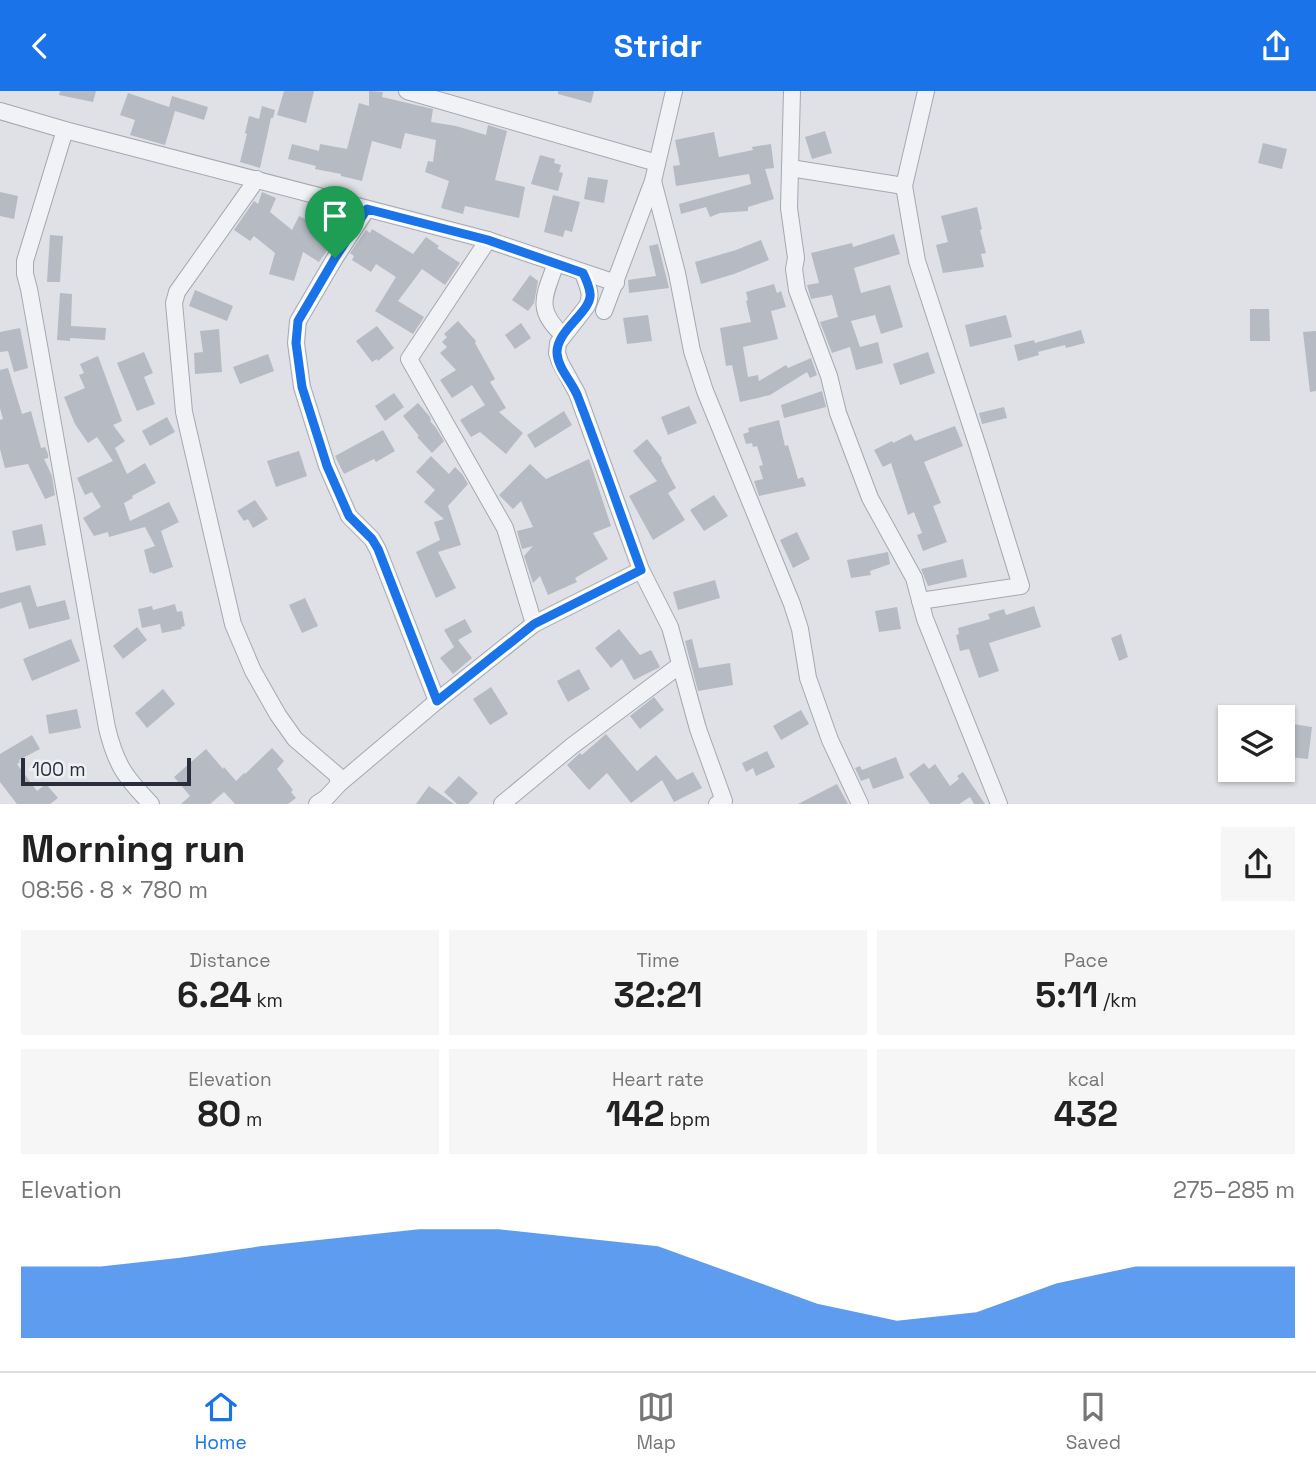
<!DOCTYPE html>
<meta charset="utf-8">
<style>
:root{--surface:#fff;--page:#f6f6f6;--text:#222;--muted:#767676;--line:#e0e0e0;--accent:#1a73e8}
body{margin:0;font-family:"Space Grotesk",sans-serif;background:var(--page);color:var(--text);height:100vh;display:flex;flex-direction:column;font-size:26px;white-space:nowrap}
*{box-sizing:border-box;margin:0}
p{font-size:23px;color:var(--muted)}
.icon{flex:none;width:38px;height:38px;fill:none;stroke:currentColor;stroke-width:2;stroke-linecap:round;stroke-linejoin:round}
.map{position:relative;height:713px;overflow:hidden}
.details{display:flex;flex-direction:column;background:var(--surface);flex:1}
.details>*{flex:none}
.controls{position:absolute;left:1218px;top:614px;display:grid;gap:14px}
.controls a{display:grid;place-items:center;width:77px;height:77px;border-radius:0px;background:var(--surface);box-shadow:0 2px 5px #0004;font-size:35px}
.scale{position:absolute;left:21px;bottom:18px;width:170px;box-sizing:border-box;padding-left:7px;border:4px solid #292e3c;border-top:0;font-size:19px;line-height:24px;white-space:nowrap;color:#292e3c;-webkit-text-stroke:5px #eef0f4;paint-order:stroke}
.pin{position:absolute;display:grid;place-items:center;width:60px;height:60px;color:#fff;margin:-72px -30px;border-radius:50% 50% 50% 0;rotate:-45deg;box-shadow:0 0 7px #0007}
.pin .icon{rotate:45deg}
.round{display:grid;place-items:center;flex:none;width:74px;height:74px;border-radius:0px;background:var(--page)}
.summary{display:flex;align-items:center;justify-content:space-between;height:119px;padding:0 21px}
h1{font-size:38px;font-weight:800;line-height:52px}
.stats{display:grid;grid-template-columns:repeat(3,1fr);gap:10px;height:119px;padding:7px 21px}
.stats div{display:grid;align-content:center;border-radius:0px;background:var(--page);text-align:center}
.stats b{font-size:35px;font-weight:800}
.stats small{font-size:19px;font-weight:400}
.stats p{font-size:19px}
.chart{height:196px;padding:14px 21px}
.chart p{display:flex;justify-content:space-between}
.chart svg{width:100%;height:126px;margin-top:7px;fill:var(--accent);opacity:.7}
header{display:flex;justify-content:space-between;align-items:center;height:91px;padding:0 21px;background:var(--accent);color:#fff;font-size:32px;font-weight:800}
.menu{display:flex;justify-content:space-around;align-items:center;height:98px;border-top:2px solid var(--line);background:var(--surface);font-size:19px;color:var(--muted)}
.menu a{display:grid;justify-items:center;gap:4px}
.menu .current{color:var(--accent)}
.map>svg:first-child{display:block}
.building{fill:#b6bac3}
.lines{fill:none;stroke-linecap:round;stroke-linejoin:round}
.minor-casing{stroke:#a5a8b0;stroke-width:18}
.minor{stroke:#f1f2f5;stroke-width:16}
.route-casing{stroke:#fff;stroke-width:14}
.route{stroke:#1a73e8;stroke-width:9}
</style>
<header><svg class="icon" aria-label="back" viewBox="0 0 24 24"><path d="M15 5l-7 7 7 7"/></svg>Stridr<svg class="icon" aria-label="share" viewBox="0 0 24 24"><path d="M12 15V3M7 8l5-5 5 5M5 13v7h14v-7"/></svg></header>
<div class="map">
<svg width="1316" height="713" viewBox="0 0 1316 713">
<rect width="100%" height="100%" fill="#dfe1e7"/>
<!-- building -->
<g class="building">
<polygon points="60,0 96,0 93,11 59,4"/>
<polygon points="284,0 314,0 306,32 277,24"/>
<polygon points="369,0 383,1 382,6 433,18 431,31 456,35 486,44 488,34 507,40 495,89 525,96 519,127 465,115 463,123 441,117 449,90 425,81 428,70 433,71 436,49 405,42 401,58 372,50 362,90 341,85 341,83 315,78 316,75 288,68 292,53 319,60 320,53 347,58 359,12 369,15"/>
<polygon points="558,0 594,0 591,12 558,3"/>
<polygon points="128,2 169,16 172,5 208,16 204,29 175,20 165,54 130,44 135,29 120,24"/>
<polygon points="262,15 275,19 273,27 271,27 260,77 240,71 247,43 245,42 249,25 259,28"/>
<polygon points="825,40 832,62 812,68 805,46"/>
<polygon points="714,41 719,66 753,59 752,56 771,53 774,77 765,78 774,108 748,116 748,120 720,122 710,126 706,116 681,123 679,113 751,93 749,83 676,95 673,75 680,74 675,49"/>
<polygon points="1263,52 1287,58 1282,78 1258,72"/>
<polygon points="540,64 555,68 554,72 561,74 559,81 563,82 558,100 531,93"/>
<polygon points="588,86 608,89 604,112 584,108"/>
<polygon points="0,101 18,105 14,128 0,125"/>
<polygon points="262,101 276,107 270,121 292,139 299,125 325,137 328,132 339,137 331,154 319,171 303,161 294,190 269,183 275,162 254,145 250,150 234,139 254,110 258,113"/>
<polygon points="553,104 580,111 572,141 565,139 563,146 544,141"/>
<polygon points="977,116 982,138 980,139 986,162 981,163 984,176 943,182 936,154 948,151 941,125"/>
<polygon points="372,138 413,163 426,146 439,155 437,157 460,172 445,194 422,178 398,210 424,226 413,243 375,220 396,186 376,173 371,181 352,169 354,165 350,162 366,139 370,142"/>
<polygon points="894,143 900,163 854,177 861,202 890,194 903,236 881,243 875,224 851,230 860,256 878,251 883,272 856,279 850,256 832,262 820,231 838,226 832,204 811,208 807,194 819,192 811,162 852,152 853,156"/>
<polygon points="50,144 63,145 60,191 47,191"/>
<polygon points="761,149 769,169 734,183 701,193 695,171 736,159"/>
<polygon points="658,153 669,197 629,202 628,189 656,185 649,155"/>
<polygon points="530,184 538,190 534,212 528,220 512,209"/>
<polygon points="774,193 777,202 781,200 786,216 771,220 778,248 743,256 748,286 758,284 759,290 786,274 788,277 811,267 817,284 810,287 807,281 770,304 740,311 732,274 726,275 720,237 751,231 746,210 748,209 746,201"/>
<polygon points="195,199 233,215 227,230 189,215"/>
<polygon points="60,202 72,203 71,235 106,237 105,249 70,247 70,250 57,249"/>
<polygon points="1250,218 1269,218 1270,250 1250,250"/>
<polygon points="648,224 652,250 627,253 623,227"/>
<polygon points="1006,224 1012,246 970,256 965,234"/>
<polygon points="458,230 476,250 475,252 495,288 490,291 506,317 499,321 523,342 506,363 480,341 471,346 460,329 485,314 472,294 452,307 440,289 456,279 440,262 447,256 442,251 447,246 444,243"/>
<polygon points="521,232 531,247 515,258 505,244"/>
<polygon points="377,235 394,257 378,270 377,268 372,271 356,250"/>
<polygon points="20,237 28,277 14,281 8,260 0,261 0,241"/>
<polygon points="219,238 222,281 195,283 194,262 203,261 200,240"/>
<polygon points="1081,239 1085,252 1066,257 1065,254 1038,261 1039,264 1018,270 1014,254 1034,249 1035,252"/>
<polygon points="1316,240 1316,300 1310,301 1303,241"/>
<polygon points="144,261 153,282 144,286 155,313 137,320 117,272"/>
<polygon points="928,261 935,282 900,294 893,273"/>
<polygon points="268,263 274,280 240,293 233,276"/>
<polygon points="98,265 122,330 113,334 125,350 115,357 127,383 145,372 156,392 132,405 133,407 124,412 130,430 169,411 179,431 161,440 173,476 153,483 152,481 150,482 144,459 155,455 145,436 109,446 108,441 94,445 83,427 101,416 92,401 85,404 77,387 113,370 97,346 88,352 75,333 64,306 85,297 79,284 84,282 80,273"/>
<polygon points="8,277 22,323 31,320 41,357 45,356 48,363 48,367 44,368 52,385 55,404 45,408 28,373 5,377 0,358 0,329 3,328 0,317 0,279"/>
<polygon points="822,300 826,316 784,327 781,314"/>
<polygon points="394,302 404,316 385,330 375,315"/>
<polygon points="418,312 430,326 431,329 430,330 436,337 444,350 432,362 417,346 419,345 403,325"/>
<polygon points="689,315 697,332 668,344 661,326"/>
<polygon points="1004,316 1007,327 982,333 979,322"/>
<polygon points="564,320 572,334 535,357 527,344"/>
<polygon points="167,326 175,341 150,355 142,340"/>
<polygon points="779,329 785,355 788,354 798,388 803,386 806,395 759,405 754,390 763,388 759,375 763,374 757,355 753,356 752,352 746,353 743,343 749,341 748,337"/>
<polygon points="955,335 963,355 924,371 941,412 933,415 947,451 923,460 917,444 922,442 914,421 908,424 891,372 883,376 874,359 892,350 893,352 911,343 915,350"/>
<polygon points="383,339 395,360 376,371 374,368 344,383 335,365"/>
<polygon points="647,348 662,367 661,369 676,397 668,402 685,429 653,449 629,405 657,390 633,360"/>
<polygon points="299,360 307,385 276,396 267,370"/>
<polygon points="431,365 449,383 455,376 462,383 468,393 448,415 461,454 438,461 456,497 436,507 416,461 440,449 434,431 444,428 424,411 435,399 416,381"/>
<polygon points="589,368 611,435 593,442 608,468 575,487 577,491 548,504 540,485 533,492 524,465 533,455 522,458 517,440 533,436 521,410 513,418 499,404 530,373 546,388"/>
<polygon points="714,404 728,425 704,440 690,419"/>
<polygon points="255,409 268,428 253,437 248,428 244,430 237,420"/>
<polygon points="42,433 46,454 16,460 12,440"/>
<polygon points="797,441 810,468 793,477 780,449"/>
<polygon points="888,461 890,473 870,480 871,484 851,487 847,469"/>
<polygon points="963,468 967,486 928,495 921,478"/>
<polygon points="715,489 720,507 678,519 673,501"/>
<polygon points="30,494 37,516 65,509 70,528 29,538 21,511 0,518 0,502"/>
<polygon points="305,507 318,535 302,542 289,514"/>
<polygon points="175,513 177,521 182,520 185,535 181,536 182,538 162,542 160,533 142,537 138,518 152,515 153,519"/>
<polygon points="1034,515 1041,536 989,552 999,580 979,587 969,558 960,560 956,544 959,543 958,537 990,528 988,523 1004,518 1006,524"/>
<polygon points="897,516 901,538 879,541 875,520"/>
<polygon points="465,528 472,541 458,549 472,567 453,583 440,567 454,556 444,539"/>
<polygon points="137,536 147,549 123,568 113,555"/>
<polygon points="619,538 640,564 651,559 660,576 634,589 622,568 611,577 595,557"/>
<polygon points="1121,543 1128,566 1119,570 1111,547"/>
<polygon points="71,548 80,570 32,590 23,568"/>
<polygon points="692,548 699,577 730,572 733,594 698,600 685,550"/>
<polygon points="579,578 590,598 568,611 557,590"/>
<polygon points="491,596 508,623 490,634 473,608"/>
<polygon points="163,598 175,613 147,637 135,622"/>
<polygon points="654,606 664,619 640,638 630,625"/>
<polygon points="77,618 81,637 49,643 46,624"/>
<polygon points="801,619 809,633 781,649 773,635"/>
<polygon points="1293,633 1312,636 1308,668 1288,666"/>
<polygon points="606,643 637,680 656,664 677,689 693,681 702,697 674,711 662,689 631,712 607,682 589,699 567,674 580,662 582,664"/>
<polygon points="32,644 40,658 19,669 20,671 17,673 37,700 46,693 58,707 50,713 17,713 0,691 0,663"/>
<polygon points="272,657 284,670 277,678 293,699 291,701 296,707 288,713 235,713 224,701 210,713 181,713 190,705 174,686 206,658 223,678 224,676 236,690 244,682 245,683"/>
<polygon points="767,660 775,676 756,685 753,677 746,681 742,672"/>
<polygon points="896,666 904,687 873,698 869,687 861,690 855,677 860,675 862,679"/>
<polygon points="924,672 929,678 935,673 950,695 959,688 957,685 963,681 985,713 974,713 970,706 959,713 930,713 909,683"/>
<polygon points="459,685 478,702 468,713 457,713 444,701"/>
<polygon points="837,693 848,713 798,713"/>
<polygon points="429,695 454,713 416,713"/>
</g>
<g class="lines">
<!-- minor casing -->
<g class="minor-casing">
<g id="minor">
<polyline points="407,0 657,72"/>
<polyline points="792,0 789,117 796,167 794,178 797,199 829,285 838,322 870,407 914,487 925,528 999,713"/>
<polyline points="0,20 65,39 488,149 616,192"/>
<path d="M65 39 25 170V183L29 198 107 637C116 674 125 686 151 713"/>
<polyline points="790,77 904,95"/>
<polyline points="257,88 177,201 174,212 184,321 233,533 253,580 278,624 295,648 337,684 339,693"/>
<polyline points="653,90 677,182 692,260 705,300 792,513 800,538 808,587 830,649 860,713"/>
<polyline points="367,118 335,167 298,230 296,252 302,296 327,375 349,425 372,448 378,459 437,610"/>
<polyline points="488,149 409,268 505,437 534,533"/>
<path d="M556 172C545 204 534 218 563 244"/>
<path d="M583 182C587 194 593 203 587 215L558 252 557 262 560 271 577 302 641 479 670 536 698 638 724 710 717 713"/>
<polyline points="604,220 653,90 674,0"/>
<polyline points="920,510 1021,495 979,359 917,170 904,95 926,0"/>
<polyline points="317,713 326,707 339,693 437,610 534,533 641,479"/>
<polyline points="502,713 572,655 680,574"/>
</g>
</g>
<!-- minor -->
<use href="#minor" class="minor"/>
</g>
<g class="lines">
<!-- route casing -->
<g class="route-casing">
<path id="route" d="M367 118 488 149 583 182C586 188 589 195 590 202 593 220 556 239 557 262 558 278 573 292 578 306 600 363 620 422 641 479L534 533 437 610 378 458 372 448 349 425 327 375 302 296 296 252 298 230 335 167Z"/>
</g>
<!-- route -->
<use href="#route" class="route"/>
</g>
</svg>
<div class="controls">
<a><svg class="icon" aria-label="layers" viewBox="0 0 24 24"><path d="M12 4l9 5-9 5-9-5zM3 14l9 5 9-5"/></svg></a>
</div>
<div class="scale">100 m</div>
<div class="pin" style="left:335px;top:167px;background:#1e9e55"><svg class="icon" aria-label="arrive" viewBox="0 0 24 24"><path d="M6 21V4h12l-3 4 3 4H6"/></svg></div>
</div>
<section class="details">
<div class="summary"><div><h1>Morning run</h1><p>08:56 · 8 × 780 m</p></div><a class="round"><svg class="icon" aria-label="share" viewBox="0 0 24 24"><path d="M12 15V3M7 8l5-5 5 5M5 13v7h14v-7"/></svg></a></div>
<div class="stats">
<div><p>Distance</p><b>6.24<small> km</small></b></div>
<div><p>Time</p><b>32:21</b></div>
<div><p>Pace</p><b>5:11<small> /km</small></b></div>
</div>
<div class="stats">
<div><p>Elevation</p><b>80<small> m</small></b></div>
<div><p>Heart rate</p><b>142<small> bpm</small></b></div>
<div><p>kcal</p><b>432</b></div>
</div>
<div class="chart"><p><span>Elevation</span>275–285 m</p>
<svg viewBox="0 0 160 44" preserveAspectRatio="none"><path d="M0 44V19L10 19L20 16L30 12L40 9L50 6L60 6L70 9L80 12L90 22L100 32L110 38L120 35L130 25L140 19L150 19L160 19V44z"/></svg>
</div>
</section>
<nav class="menu">
<a class="current"><svg class="icon" aria-label="home" viewBox="0 0 24 24"><path d="M3 11l9-7 9 7M6 9v11h12V9"/></svg>Home</a>
<a><svg class="icon" aria-label="map" viewBox="0 0 24 24"><path d="M3 6l6-2 6 2 6-2v14l-6 2-6-2-6 2zM9 4v14M15 6v14"/></svg>Map</a>
<a><svg class="icon" aria-label="saved" viewBox="0 0 24 24"><path d="M7 4h10v16l-5-4-5 4z"/></svg>Saved</a>
</nav>
